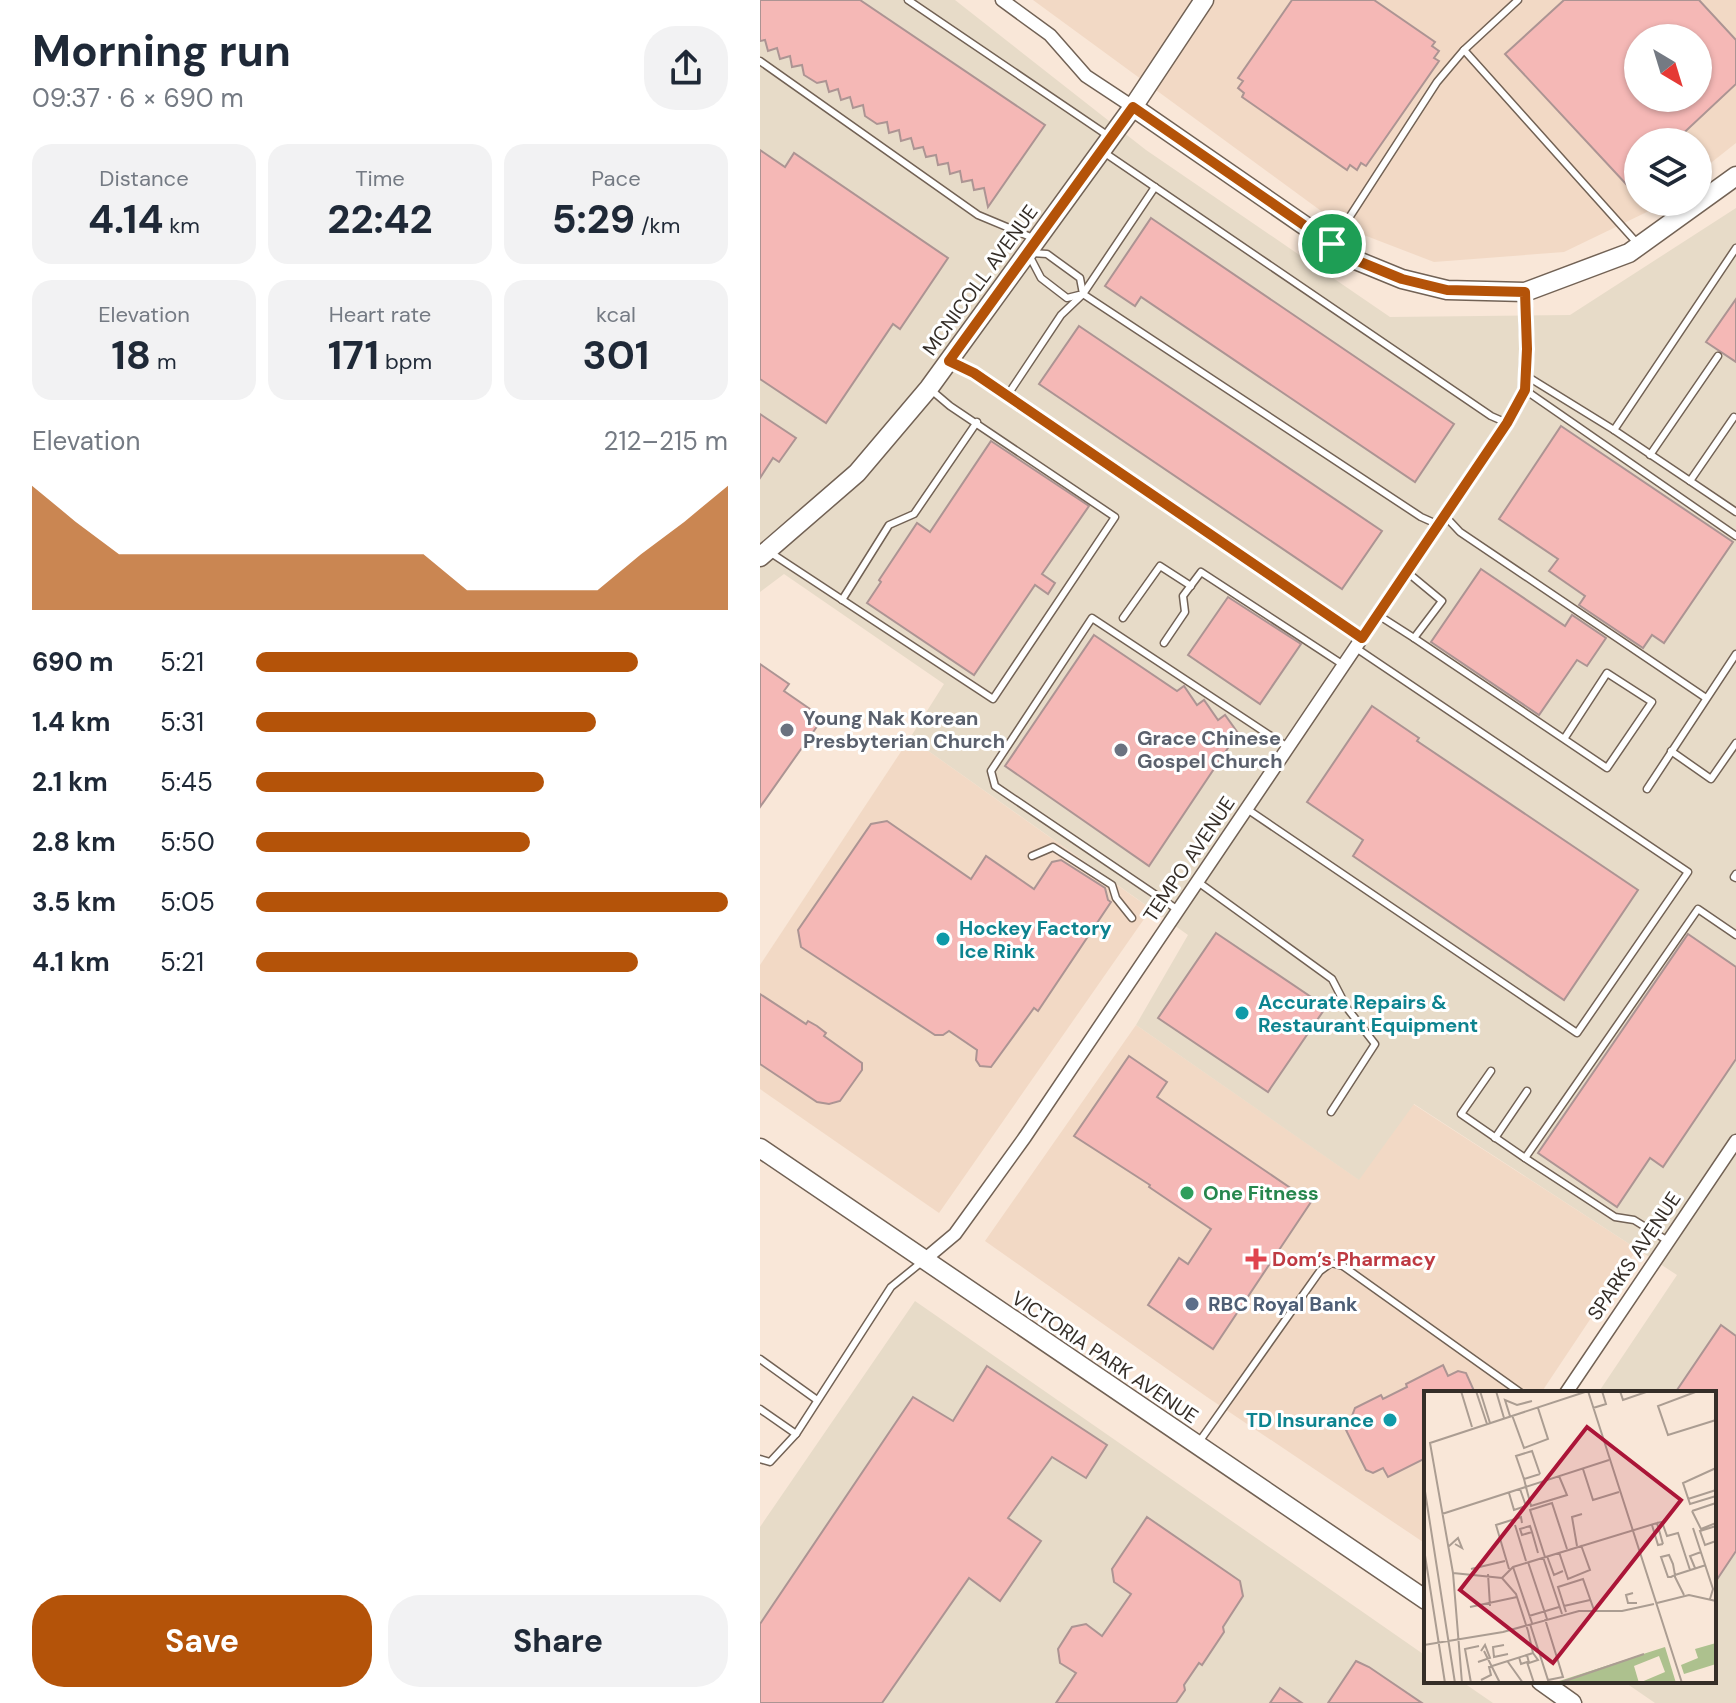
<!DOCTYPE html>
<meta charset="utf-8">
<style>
:root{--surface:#fff;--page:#f2f2f3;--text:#1f2937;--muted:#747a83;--accent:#b45309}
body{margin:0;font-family:"DM Sans",sans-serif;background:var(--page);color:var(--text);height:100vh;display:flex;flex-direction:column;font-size:30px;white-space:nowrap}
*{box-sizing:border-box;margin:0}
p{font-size:26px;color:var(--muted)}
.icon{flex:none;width:44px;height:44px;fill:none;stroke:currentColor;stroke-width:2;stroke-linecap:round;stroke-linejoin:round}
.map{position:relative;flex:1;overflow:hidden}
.panel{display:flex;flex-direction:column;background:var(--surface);width:760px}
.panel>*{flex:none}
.needle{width:52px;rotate:142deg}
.fabs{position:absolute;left:864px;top:24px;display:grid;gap:16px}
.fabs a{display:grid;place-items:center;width:88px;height:88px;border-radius:50%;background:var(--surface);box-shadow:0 2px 6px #0004;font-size:40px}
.pin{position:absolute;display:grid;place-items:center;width:68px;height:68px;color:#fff;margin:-34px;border:4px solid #fff;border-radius:50%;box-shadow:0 2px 8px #0007}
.round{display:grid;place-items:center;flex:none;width:84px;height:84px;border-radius:32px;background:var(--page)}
.headline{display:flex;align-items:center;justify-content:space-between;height:136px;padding:0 32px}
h1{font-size:44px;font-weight:700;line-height:60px}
.stats{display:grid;grid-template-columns:repeat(3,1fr);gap:12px;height:136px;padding:8px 32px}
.stats div{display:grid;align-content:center;border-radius:20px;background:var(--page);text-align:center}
.stats b{font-size:40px;font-weight:700}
.stats small{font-size:22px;font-weight:400}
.stats p{font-size:22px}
.chart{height:224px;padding:16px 32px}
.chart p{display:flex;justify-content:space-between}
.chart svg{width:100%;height:144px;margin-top:8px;fill:var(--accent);opacity:.7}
.action{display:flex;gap:16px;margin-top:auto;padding:16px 32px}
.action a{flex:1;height:92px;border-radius:32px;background:var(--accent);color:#fff;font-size:32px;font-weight:700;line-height:92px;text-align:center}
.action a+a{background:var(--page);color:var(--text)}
ul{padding:0 32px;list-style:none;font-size:26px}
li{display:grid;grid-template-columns:128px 96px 1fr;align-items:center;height:60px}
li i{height:20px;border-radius:10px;background:var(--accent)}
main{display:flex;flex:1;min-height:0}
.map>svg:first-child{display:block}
.built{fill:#f2d9c5;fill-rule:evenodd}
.industrial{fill:#e7dbc8}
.building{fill:#f5b8b6;stroke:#ac9493;stroke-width:2;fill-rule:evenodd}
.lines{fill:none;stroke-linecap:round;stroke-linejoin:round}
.lane-casing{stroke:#726255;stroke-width:9}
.street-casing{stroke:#726255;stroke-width:15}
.secondary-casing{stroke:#726255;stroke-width:21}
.lane{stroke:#fff;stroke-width:6}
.street{stroke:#fff;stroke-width:12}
.secondary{stroke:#fff;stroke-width:18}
.route-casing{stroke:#fff;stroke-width:16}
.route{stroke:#b45309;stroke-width:10}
.worship-dot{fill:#6b7280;stroke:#fff;stroke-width:3}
.culture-dot{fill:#0f9aa8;stroke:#fff;stroke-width:3}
.leisure-dot{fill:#2e9e5b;stroke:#fff;stroke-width:3}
.health-dot{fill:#e0444e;stroke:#fff;stroke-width:3}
.service-dot{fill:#5c6f8a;stroke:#fff;stroke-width:3}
.labels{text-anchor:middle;stroke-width:6;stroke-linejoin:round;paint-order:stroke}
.street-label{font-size:20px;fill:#352e28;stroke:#fff}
.worship-label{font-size:20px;font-weight:bold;fill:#5b616d;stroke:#fff;text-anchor:start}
.culture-label{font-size:20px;font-weight:bold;fill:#0d838f;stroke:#fff;text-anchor:start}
.leisure-label{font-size:20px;font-weight:bold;fill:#27864d;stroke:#fff;text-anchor:start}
.health-label{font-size:20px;font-weight:bold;fill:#be3a42;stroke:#fff;text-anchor:start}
.service-label{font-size:20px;font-weight:bold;fill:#4e5e75;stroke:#fff;text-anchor:start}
.inset-road{fill:none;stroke:#ab9d92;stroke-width:2}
.view{fill:#ab1538;fill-opacity:0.15;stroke:#ab1538;stroke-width:4}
.inset-edge{fill:none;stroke:#352e28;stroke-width:4}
</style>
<main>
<section class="panel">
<div class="headline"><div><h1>Morning run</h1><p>09:37 · 6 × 690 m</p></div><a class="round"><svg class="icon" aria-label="share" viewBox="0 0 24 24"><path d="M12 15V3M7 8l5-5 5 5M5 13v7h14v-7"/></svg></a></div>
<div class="stats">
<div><p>Distance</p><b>4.14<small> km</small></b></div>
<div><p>Time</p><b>22:42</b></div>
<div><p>Pace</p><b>5:29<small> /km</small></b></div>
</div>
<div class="stats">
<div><p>Elevation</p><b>18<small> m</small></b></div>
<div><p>Heart rate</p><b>171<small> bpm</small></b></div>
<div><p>kcal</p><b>301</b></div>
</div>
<div class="chart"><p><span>Elevation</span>212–215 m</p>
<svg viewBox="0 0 160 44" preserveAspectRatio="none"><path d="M0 44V6L10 17L20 27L30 27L40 27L50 27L60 27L70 27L80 27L90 27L100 38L110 38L120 38L130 38L140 27L150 17L160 6V44z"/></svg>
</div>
<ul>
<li><b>690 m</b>5:21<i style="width:81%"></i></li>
<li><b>1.4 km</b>5:31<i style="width:72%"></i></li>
<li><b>2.1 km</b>5:45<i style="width:61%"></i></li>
<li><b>2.8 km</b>5:50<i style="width:58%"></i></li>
<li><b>3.5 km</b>5:05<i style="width:100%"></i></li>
<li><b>4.1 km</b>5:21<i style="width:81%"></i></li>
</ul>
<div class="action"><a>Save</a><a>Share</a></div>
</section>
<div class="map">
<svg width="976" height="1703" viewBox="0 0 976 1703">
<rect width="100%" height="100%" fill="#f9e7d8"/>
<!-- built -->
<g class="built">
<path d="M273 0H976V143L938 173V142H878V202H902L891 210 804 252 674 262 583 227ZM878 38H938V98H878Z"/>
<polygon points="150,738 391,909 179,1213 0,1089 0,965"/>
<polygon points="376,1025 598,1179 653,1104 877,1249 781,1393 666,1393 666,1544 447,1397 225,1241"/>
</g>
<!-- industrial -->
<g class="industrial">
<polygon points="0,0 195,0 386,150 630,317 810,315 976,208 976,1703 895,1703 863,1681 954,1681 954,1393 838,1393 917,1275 654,1104 599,1180 376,1025 428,935 150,738 184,684 24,574 0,592"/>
<polygon points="155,1301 666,1656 666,1681 701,1681 733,1703 0,1703 0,1527"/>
</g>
<!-- building -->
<g class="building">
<polygon points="0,0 100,0 285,125 228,207 224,188 214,190 212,180 202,182 200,171 190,174 188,163 178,165 176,155 166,157 163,147 154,149 151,138 141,141 139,130 129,133 127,122 117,124 105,116 103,105 93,108 90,97 81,100 78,89 69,92 66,81 57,83 44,75 42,65 32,67 30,56 20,59 17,48 8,51 5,40 0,41"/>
<polygon points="532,0 614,0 675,42 672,46 679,51 674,58 679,61 606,166 601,163 597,170 590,165 587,170 482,97 484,93 478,88 483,81 478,78"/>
<path d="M804 0H939L976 40V84L914 142H878V175L867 185 745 54ZM878 38H938V98H878Z"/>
<polygon points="0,150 25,167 34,153 188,258 140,329 133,324 66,423 0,379"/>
<polygon points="391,218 694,424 655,482 381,297 375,306 345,286"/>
<polygon points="976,299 976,362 946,342"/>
<polygon points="319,326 622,531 582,589 279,384"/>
<polygon points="0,414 36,438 19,462 13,458 0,478"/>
<polygon points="801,426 973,542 904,643 892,635 883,648 819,605 825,596 789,571 798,559 739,519"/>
<polygon points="231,441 329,506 282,574 295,583 288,594 275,585 214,675 107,603 121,582 119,580 157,523 170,532"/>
<polygon points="721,569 805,626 812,615 846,638 827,666 817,660 779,715 671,642"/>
<polygon points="468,597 541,644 500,704 428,655"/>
<polygon points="334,635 417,691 424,686 437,705 444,700 458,720 465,715 478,733 389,866 245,766"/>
<polygon points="0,664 29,684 24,691 63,718 0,807"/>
<polygon points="612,706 659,738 657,741 878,890 804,1000 593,856 603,840 547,802"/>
<polygon points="127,821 211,879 226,856 274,889 292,862 301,860 345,888 348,900 351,902 278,1011 274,1008 231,1067 220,1066 216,1060 217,1050 189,1031 183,1035 175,1035 41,947 38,930 111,824"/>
<polygon points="456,933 566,1007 508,1092 398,1018"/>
<polygon points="928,934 976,967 976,1059 903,1167 890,1158 857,1207 778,1153"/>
<polygon points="0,994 46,1024 48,1021 57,1026 66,1033 64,1036 102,1063 102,1070 80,1101 69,1104 57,1102 0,1064"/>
<polygon points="369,1056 407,1082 397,1097 551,1202 453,1349 388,1305 419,1258 428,1264 451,1229 389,1187 390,1185 314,1136"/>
<polygon points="961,1325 976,1336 976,1551 954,1584 954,1393 915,1393"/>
<polygon points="683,1365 688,1376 698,1371 706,1373 715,1393 666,1393 666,1458 628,1477 623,1468 613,1473 606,1470 586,1430 596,1425 592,1416 595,1408 621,1395 623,1399 647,1387 646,1384"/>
<polygon points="227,1366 347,1445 326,1478 292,1457 248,1518 281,1541 240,1601 209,1578 122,1703 0,1703 0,1624 153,1397 193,1421"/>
<polygon points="387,1517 480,1581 483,1596 463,1627 464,1632 442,1665 439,1663 424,1685 425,1690 416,1703 296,1703 316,1673 300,1663 298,1649 312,1627 326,1624 342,1636 371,1594 354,1582 352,1569"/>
<polygon points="596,1661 609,1667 662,1703 568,1703"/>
<polygon points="520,1688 542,1703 510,1703"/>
</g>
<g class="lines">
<!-- lane casing -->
<g class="lane-casing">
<g id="lane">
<polyline points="148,0 347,135"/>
<polyline points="704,50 877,243"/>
<polyline points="0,61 218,215 273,238"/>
<polyline points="342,151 731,416 747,423"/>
<polyline points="574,241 677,82 704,50 758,0"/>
<polyline points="272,253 287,254 320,278 323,294 661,517 679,525"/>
<polyline points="270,257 281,278 307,298 319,295"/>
<polyline points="190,362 214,373 602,638"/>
<polyline points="765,375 854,430 976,248"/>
<polyline points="765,390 976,536"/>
<polyline points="247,396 301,315 323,294 395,187"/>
<polyline points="854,430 930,481 974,417"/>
<polyline points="890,455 958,356"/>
<polyline points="930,481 976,512"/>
<polyline points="685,516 700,532 946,698"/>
<polyline points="11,553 233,699 355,517 190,406 170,389"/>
<polyline points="82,600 129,525 154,514 217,422"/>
<polyline points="618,615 654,638 682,601 647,572"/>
<polyline points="363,618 400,566 431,586"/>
<polyline points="654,638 847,768 892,702 847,673 804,739"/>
<polyline points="404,643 425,612 423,596 441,572 585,666"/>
<polyline points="911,751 951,779 976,743"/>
<polyline points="887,789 976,654"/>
<polyline points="487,809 817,1033 928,872 596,648"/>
<polyline points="272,856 293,847 352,885 356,898 372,918"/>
<polyline points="976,874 974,877 976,878"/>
<polyline points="438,882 572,979 587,1008 615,1044 571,1112"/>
<polyline points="418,910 235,786 231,771 332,618 529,748"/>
<polyline points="731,1071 701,1114 765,1158"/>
<polyline points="735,1138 767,1091"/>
<polyline points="908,1241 874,1220 855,1217 765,1158 938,909 976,935"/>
<polyline points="0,1359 57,1400"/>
<polyline points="0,1409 36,1434 131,1287 163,1261"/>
<polyline points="439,1442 560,1271 571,1263 583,1266 761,1393"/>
<polyline points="0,1459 10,1462 36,1434"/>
</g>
</g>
<!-- street casing -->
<g class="street-casing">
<g id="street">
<polyline points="242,0 290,35 326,76 373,107"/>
<polyline points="164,1260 195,1234 265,1137 747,423 765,390 767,349 765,292"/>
<polyline points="806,1393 976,1141"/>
</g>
</g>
<!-- secondary casing -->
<g class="secondary-casing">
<g id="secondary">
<polyline points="373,107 593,259 642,279 687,290 765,292 869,253 976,176"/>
<polyline points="0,557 97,473 169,388 373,107 444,0"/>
<polyline points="0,1148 666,1600"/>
<polyline points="781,1681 812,1703"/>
</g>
</g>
<!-- lane -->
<use href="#lane" class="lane"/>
<!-- street -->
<use href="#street" class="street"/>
<!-- secondary -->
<use href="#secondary" class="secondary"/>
</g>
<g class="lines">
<!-- route casing -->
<g class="route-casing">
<polygon id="route" points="373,107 593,259 642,279 687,290 765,292 767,349 765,390 747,423 602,638 214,373 189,361"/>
</g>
<!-- route -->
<use href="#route" class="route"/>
</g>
<!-- markers -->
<g class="worship-dot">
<circle cx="27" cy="730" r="8"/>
<circle cx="361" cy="750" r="8"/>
</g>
<g class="culture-dot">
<circle cx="183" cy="939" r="8"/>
<circle cx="482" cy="1013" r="8"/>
<circle cx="630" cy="1420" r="8"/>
</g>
<circle class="leisure-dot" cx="427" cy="1193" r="8"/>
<path class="health-dot" d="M492 1247h8v8h8v8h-8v8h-8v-8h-8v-8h8z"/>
<circle class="service-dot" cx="432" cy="1304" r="8"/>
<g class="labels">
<!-- street labels -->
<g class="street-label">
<text transform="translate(220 280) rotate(-54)" y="7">MCNICOLL AVENUE</text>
<text transform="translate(429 859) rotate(-56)" y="7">TEMPO AVENUE</text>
<text transform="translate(874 1256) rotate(-56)" y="7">SPARKS AVENUE</text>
<text transform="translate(345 1357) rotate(34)" y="7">VICTORIA PARK AVENUE</text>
</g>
<!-- worship labels -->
<g class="worship-label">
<text x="43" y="725">Young Nak Korean<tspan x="43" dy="23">Presbyterian Church</tspan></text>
<text x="377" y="745">Grace Chinese<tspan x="377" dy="23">Gospel Church</tspan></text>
</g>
<!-- culture labels -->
<g class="culture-label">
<text x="199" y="935">Hockey Factory<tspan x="199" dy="23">Ice Rink</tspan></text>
<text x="498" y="1009">Accurate Repairs &amp;<tspan x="498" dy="23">Restaurant Equipment</tspan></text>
<text x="614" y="1427" text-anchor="end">TD Insurance</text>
</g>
<!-- leisure labels -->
<g class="leisure-label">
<text x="443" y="1200">One Fitness</text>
</g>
<!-- health labels -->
<g class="health-label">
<text x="512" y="1266">Dom’s Pharmacy</text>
</g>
<!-- service labels -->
<g class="service-label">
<text x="448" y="1311">RBC Royal Bank</text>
</g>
</g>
<!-- overview -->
<g transform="translate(664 1391)">
<rect width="292" height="292" fill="#f9e7d8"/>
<path d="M292 252V273L260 283 257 274 274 267 271 258ZM241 256 252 292H215L241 281 235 265 210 275 215 292H129Z" fill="#adc18e"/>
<path class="inset-road" d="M37 0 48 36M52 0 63 33M56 0 66 32M72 0 80 27M164 0 258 292M196 0 199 9 225 0M274 0 234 15 244 44 292 29M169 17 182 13 178 0M88 24 100 57 124 48 114 17M86 25 81 9 93 14 108 10M292 77 259 92 266 113 292 105M159 78 169 109 195 101M100 88 92 65 108 60 116 83M0 94 31 292M102 96 107 115 143 104 135 85M102 96 100 88 116 83M85 102 90 119 102 115 96 98M264 108 292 99M268 120 277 138 292 132M268 120 292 112M18 123 185 69M233 132 238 131 243 145 254 142 266 179M91 134 102 170M228 134 234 154 239 153M292 135 276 140 281 154 292 150M269 137 289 198 286 208M108 141 98 144 96 138 106 135 108 141 114 162M153 155 148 126 158 123M24 156 34 147 38 157 31 153M0 158 21 292M135 161 144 188 166 179 157 154M123 165 130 184 139 180M119 166 138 223M121 166 106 119 128 112 143 158M104 171 123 228M89 176 108 232M271 177 266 165 277 161M47 178 81 170M85 178 72 134 97 126 98 132M29 182 78 187 92 203 104 240 109 262 65 276 67 284 57 289M64 183 66 215M78 187 89 176 233 132 239 153M209 202 202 204 204 212H213M260 204 251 186V184L249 173 245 164 237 166 244 186H247L251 184 282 174M233 212 265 204 292 210M140 215 166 209M46 216 93 206M142 221 134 196 159 188 170 219M105 225 135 216M106 233 124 289 139 286 121 228M0 254 79 241 155 220H198L230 213M80 254 69 256 70 266 84 263M60 260 76 292M103 264 105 272 114 269 109 262M95 266 97 273 103 271 110 292M54 271 66 267 61 254 57 260M84 271 99 292M38 292 29 182 6 52 164 0M47 292 41 258 55 255M135 292 220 263"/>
<path class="view" d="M163 36 257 109 129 272 36 199Z"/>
<rect width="292" height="292" class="inset-edge"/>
</g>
</svg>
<div class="fabs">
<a><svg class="needle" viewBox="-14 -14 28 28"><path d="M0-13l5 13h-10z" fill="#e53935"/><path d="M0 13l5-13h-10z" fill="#747a83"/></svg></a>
<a><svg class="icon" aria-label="layers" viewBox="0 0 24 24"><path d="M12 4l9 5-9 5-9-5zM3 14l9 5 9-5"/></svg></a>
</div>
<div class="pin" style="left:572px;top:244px;background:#1e9e55"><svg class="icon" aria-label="arrive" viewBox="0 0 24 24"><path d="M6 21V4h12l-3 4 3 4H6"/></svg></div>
</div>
</main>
